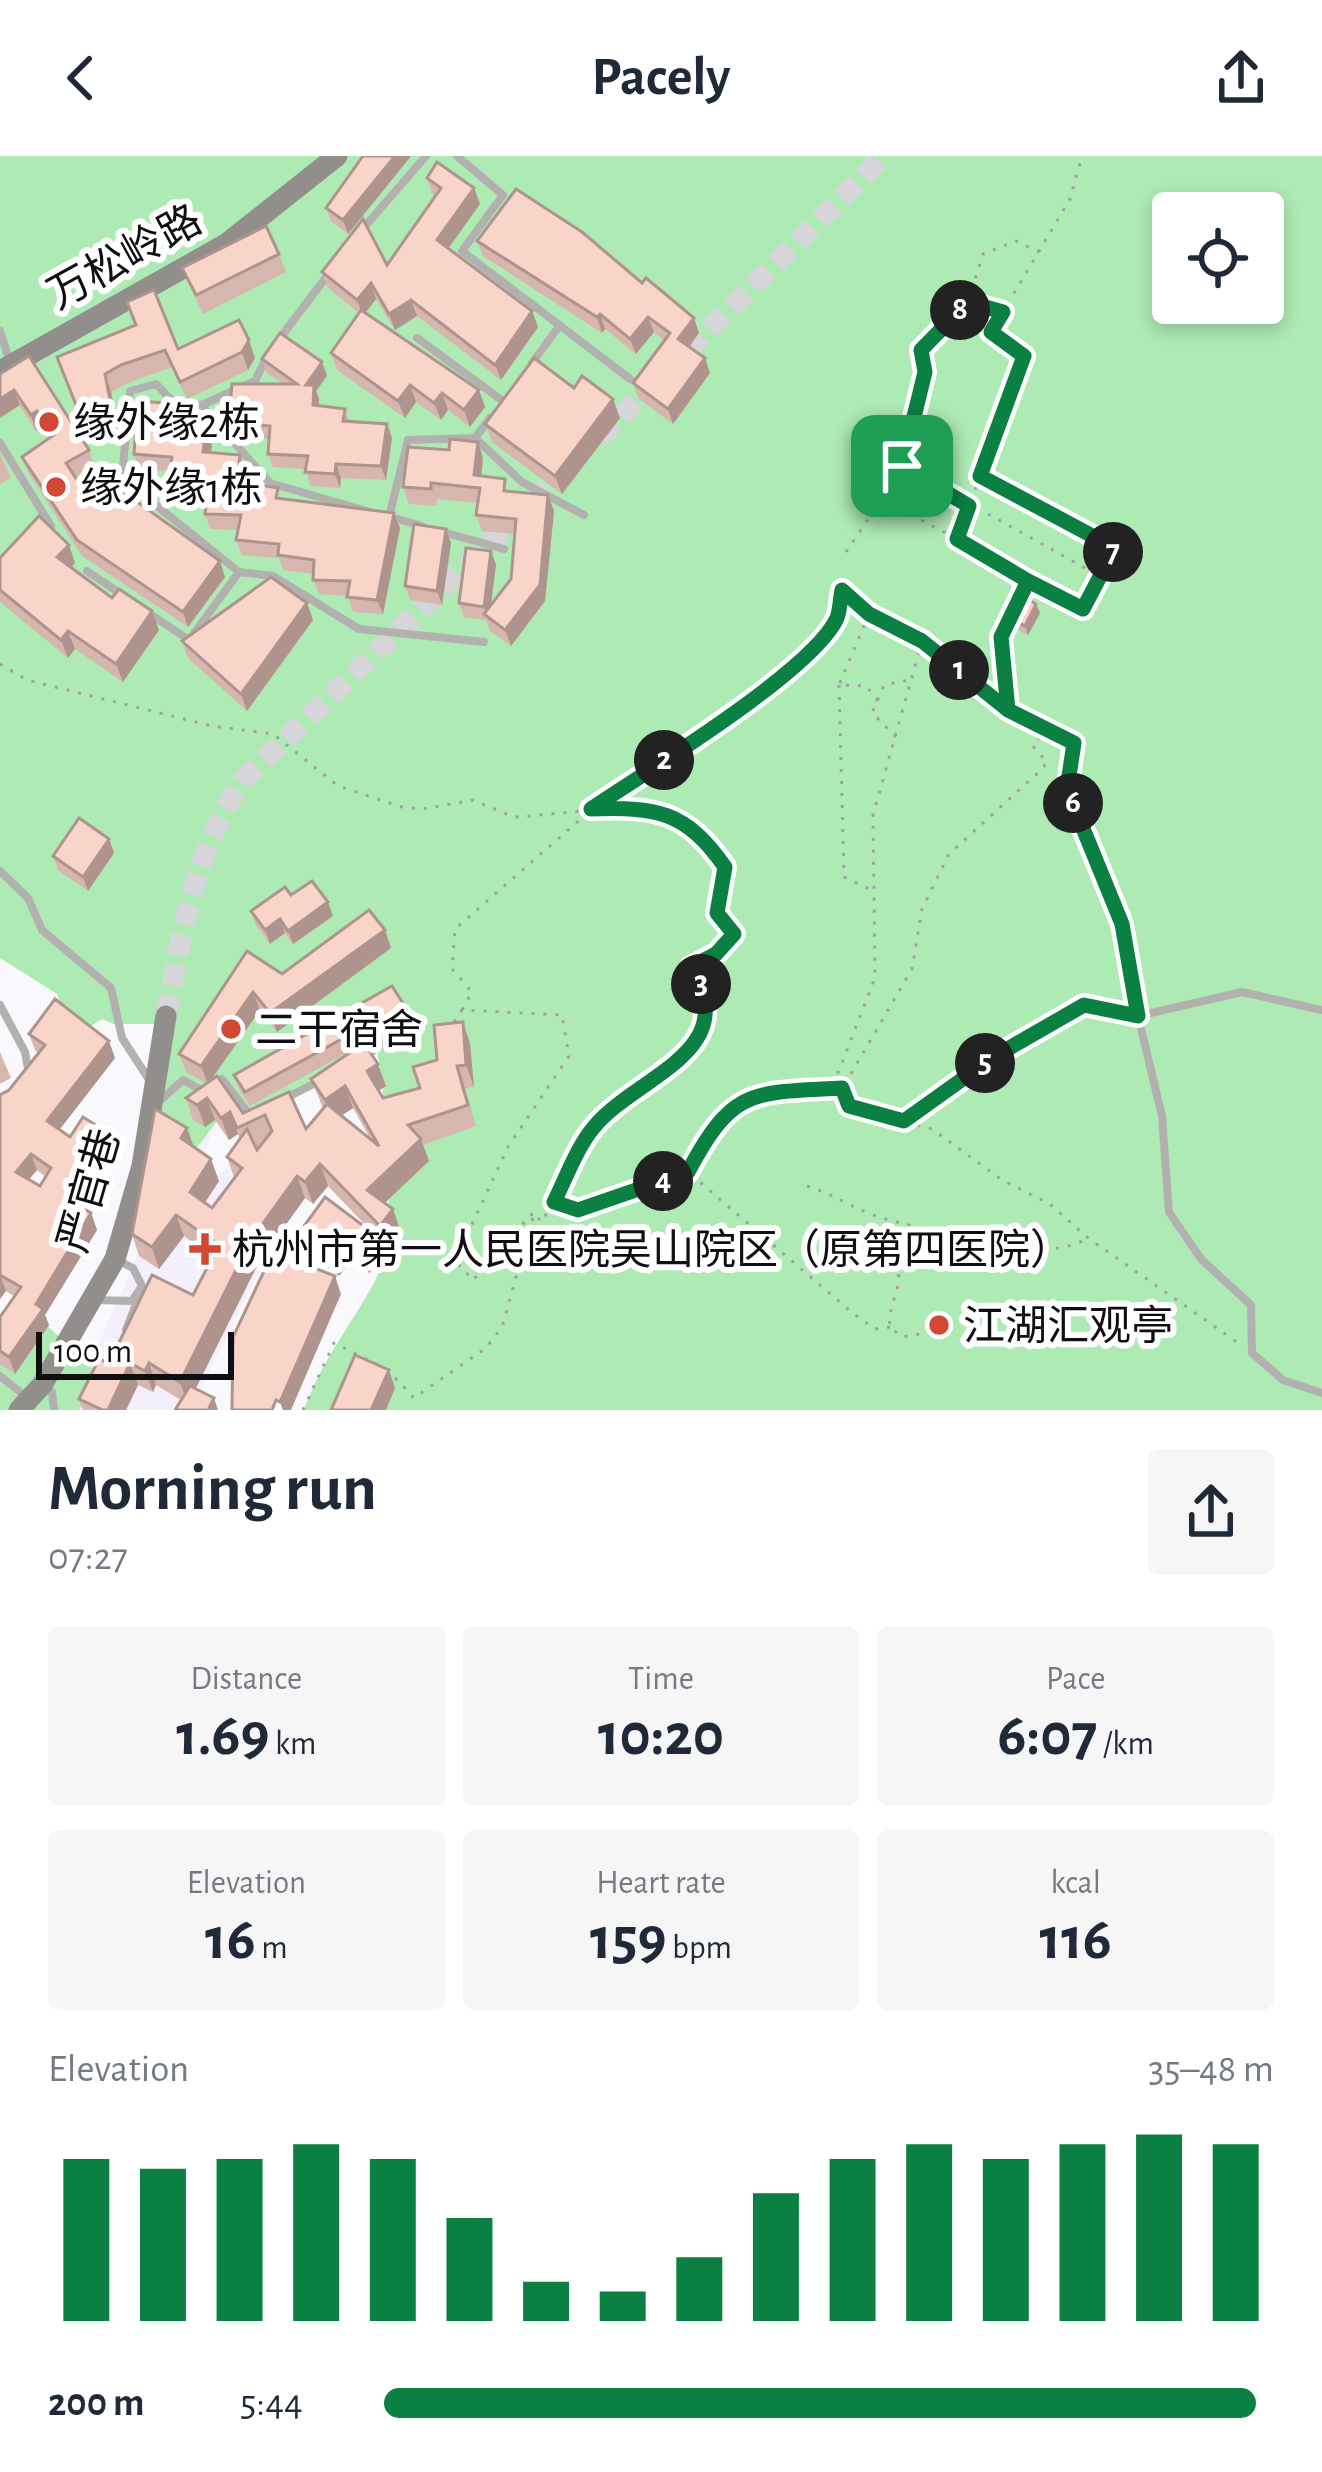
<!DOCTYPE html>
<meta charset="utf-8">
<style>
:root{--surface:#fff;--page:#f6f6f7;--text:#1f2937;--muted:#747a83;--accent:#0b8043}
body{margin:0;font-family:"Alegreya Sans","Noto Sans SC",sans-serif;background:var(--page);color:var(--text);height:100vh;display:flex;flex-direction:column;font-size:45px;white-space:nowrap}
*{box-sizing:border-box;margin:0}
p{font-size:39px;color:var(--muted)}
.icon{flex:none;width:66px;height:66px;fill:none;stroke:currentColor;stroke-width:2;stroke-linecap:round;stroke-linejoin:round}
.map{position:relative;height:1254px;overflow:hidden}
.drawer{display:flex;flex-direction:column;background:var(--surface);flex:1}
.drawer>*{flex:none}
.buttons{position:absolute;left:1152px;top:36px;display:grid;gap:24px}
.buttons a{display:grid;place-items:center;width:132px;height:132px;border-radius:12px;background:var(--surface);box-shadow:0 6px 18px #0003;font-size:60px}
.scale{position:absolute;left:36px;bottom:30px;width:198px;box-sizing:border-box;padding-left:12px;border:6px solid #0f0e10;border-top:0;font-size:33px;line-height:42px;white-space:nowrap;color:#0f0e10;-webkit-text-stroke:9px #fff;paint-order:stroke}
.pin{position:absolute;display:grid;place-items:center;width:102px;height:102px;color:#fff;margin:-51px;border-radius:24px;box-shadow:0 6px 18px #0006}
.km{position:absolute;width:60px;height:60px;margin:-30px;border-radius:50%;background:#222;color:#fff;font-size:33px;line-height:60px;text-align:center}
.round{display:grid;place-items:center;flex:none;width:126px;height:126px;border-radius:12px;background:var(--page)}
.headline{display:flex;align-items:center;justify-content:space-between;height:204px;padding:0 48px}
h1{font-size:66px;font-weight:700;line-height:90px}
.metrics{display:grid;grid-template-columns:repeat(3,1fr);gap:18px;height:204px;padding:12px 48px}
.metrics div{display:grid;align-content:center;border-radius:12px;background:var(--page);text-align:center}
.metrics b{font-size:60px;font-weight:700}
.metrics small{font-size:33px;font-weight:400}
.metrics p{font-size:33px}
.chart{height:336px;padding:24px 48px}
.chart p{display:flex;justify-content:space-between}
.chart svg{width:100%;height:216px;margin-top:12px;stroke:var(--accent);stroke-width:6}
ul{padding:0 48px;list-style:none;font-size:39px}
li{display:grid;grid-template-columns:192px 144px 1fr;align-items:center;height:90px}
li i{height:30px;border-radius:15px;background:var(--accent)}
header{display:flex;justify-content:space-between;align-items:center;height:156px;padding:0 48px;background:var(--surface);font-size:54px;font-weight:700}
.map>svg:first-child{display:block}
.built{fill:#f3effc}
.green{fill:#aeeab4;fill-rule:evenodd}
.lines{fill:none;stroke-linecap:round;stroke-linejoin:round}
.secondary-tunnel{stroke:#d6d5d9;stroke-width:21;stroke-dasharray:21 10;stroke-linecap:butt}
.path{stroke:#a09fa3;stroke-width:3;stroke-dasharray:3 9;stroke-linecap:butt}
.lane{stroke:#b3b1af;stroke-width:8}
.secondary{stroke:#918e8c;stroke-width:21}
.wall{fill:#d6b6ad;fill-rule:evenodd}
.shaded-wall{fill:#ae948d}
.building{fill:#f9d4c9;stroke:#ae948d;stroke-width:3;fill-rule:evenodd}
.route-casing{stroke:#fff;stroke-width:24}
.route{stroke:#0b8043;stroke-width:15}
.poi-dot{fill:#d34735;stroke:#fff;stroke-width:4.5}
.labels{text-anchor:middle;stroke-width:12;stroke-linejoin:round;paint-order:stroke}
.street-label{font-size:42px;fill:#0f0e10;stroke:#fff}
.poi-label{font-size:42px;fill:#0f0e10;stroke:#fff;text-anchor:start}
</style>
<header><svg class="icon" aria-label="back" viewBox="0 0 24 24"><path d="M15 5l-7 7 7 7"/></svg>Pacely<svg class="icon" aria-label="share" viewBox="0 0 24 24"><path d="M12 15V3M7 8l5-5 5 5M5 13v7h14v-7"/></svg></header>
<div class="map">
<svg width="1322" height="1254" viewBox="0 0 1322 1254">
<rect width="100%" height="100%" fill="#f9f8fd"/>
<!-- built -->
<polygon class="built" points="178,961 211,980 201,1004 219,1019 241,996 299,1036 190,1254 68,1254 133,1111"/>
<!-- green -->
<g class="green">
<path d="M0 0H1322V1254H304C321 1206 351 1169 375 1125 399 1081 386 946 377 895L239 974 220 961 167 1032H147L155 868H113L102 863 89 871 61 849 57 838 0 802ZM1173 57H1263V147H1173Z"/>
<polygon points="23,1147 101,1220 79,1254 0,1254 0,1172"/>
</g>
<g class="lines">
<!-- secondary-tunnel -->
<g class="secondary-tunnel">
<polyline points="599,282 884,0"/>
<path d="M166 860C182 775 194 696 244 623L568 312"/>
</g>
<!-- path -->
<g class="path">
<polyline points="968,145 983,98 1016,85 1039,96"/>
<polyline points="872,261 902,310 1101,421"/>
<polyline points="982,321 1115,392 1083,453 1030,426"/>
<path d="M956 382 881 344C901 311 928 231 921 195L968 146 1001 156"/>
<polyline points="846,396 881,344 849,337"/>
<polyline points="843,435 869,458 920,485"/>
<polyline points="1020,443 1029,425 957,383 1024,200 991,176 1070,43 1082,0"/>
<polyline points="869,458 839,529 866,530 878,545"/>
<polyline points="0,508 27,524 212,570 273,578 338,630 402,651 423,653 473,644 514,661 530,660 591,654 742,551 812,494 837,462 842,434"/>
<polyline points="839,529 844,721 874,735"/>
<polyline points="1008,552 1001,481 1011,462"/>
<polyline points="896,581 872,557 884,529 910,524"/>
<polyline points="1136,847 1122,768 1067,633 1074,587 1008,554 922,485 873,659 875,822 838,917 849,950 932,973 1002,1024 1050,1048 1088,1082 1241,1189"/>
<path d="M462 854 472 836 452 813 455 773 591 654C656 652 685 654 725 711L717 757 734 778 715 798 691 811C743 897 638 919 594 971 577 992 566 1022 554 1046"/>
<polyline points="454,866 462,854 562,859 569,900 508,991 455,1105 473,1124 534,1056 541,1066 554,1046 578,1054 687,1017"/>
<polyline points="904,965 992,902 1084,849 1130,859"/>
<path d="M807 1030C830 1037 846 1048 868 1057 900 1070 924 1068 958 1087"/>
<path d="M890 1171 875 1173 855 1159 688 1016C732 931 752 936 842 933L912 813 922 753 949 698 1041 614 1047 606 1033 590 1035 584 1054 576"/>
<path d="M931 1176 902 1181 890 1171C887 1148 904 1132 897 1110L911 1091C961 1084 1048 1106 1086 1083"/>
<polyline points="387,1213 414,1242 486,1192 502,1171 534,1058"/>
<polyline points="303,1254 334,1187 378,1209"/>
</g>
<!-- lane -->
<g class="lane">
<polyline points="457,0 503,39 462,95 630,223"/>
<polyline points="360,76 426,0"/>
<polyline points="0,175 10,207"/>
<polyline points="417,182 503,245"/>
<polyline points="277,186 330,116"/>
<polyline points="532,207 560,169"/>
<polyline points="201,249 270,327 370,356"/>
<polyline points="475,282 522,326 584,359"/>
<polyline points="0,287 51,370"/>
<polyline points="389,361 408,284 475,282 490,262"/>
<polyline points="391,361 422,370"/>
<polyline points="443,376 504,393"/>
<polyline points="87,415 124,440"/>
<polyline points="239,416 273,420 359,473 484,486"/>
<polyline points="147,456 189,484 239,416 122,322 130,235 156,228 184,257 255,225 268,198"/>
<polyline points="0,715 28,742 42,774 111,832 122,882 150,925"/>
<polyline points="0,849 25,896 29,918"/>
<polyline points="1322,854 1242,836 1138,860 1162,960 1169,1056 1201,1103 1251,1149 1252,1197 1283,1224 1322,1237"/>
<polyline points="364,900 413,871"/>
<polyline points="217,930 222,923 250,959"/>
<polyline points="285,942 320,925"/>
<polyline points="156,948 183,924 207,937"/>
<polyline points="96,1144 132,1145 142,1130 133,1112 117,1104"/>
<polyline points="126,1174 138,1143"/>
<polyline points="0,1220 25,1240"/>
<polyline points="43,1230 52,1236 54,1254"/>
</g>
<!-- secondary -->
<g class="secondary">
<polyline points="0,215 226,88 337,0"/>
<polyline points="19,1254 42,1229 115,1103 142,1010 166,860"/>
</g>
</g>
<!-- wall -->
<g class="wall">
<polygon points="363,0 411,0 348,78 331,65 326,52"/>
<polygon points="427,22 474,32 480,48 448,92 532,155 538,171 501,224 417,160 395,174 376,143 365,157 479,234 485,251 470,271 448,254 441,264 416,246 405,262 337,214 331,197 359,157 328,132 322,116 387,109 436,40 432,38"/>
<polygon points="477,85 699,177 689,191 705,202 710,217 673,268 638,242 633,227 664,184 654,176 636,198 605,173 602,177 483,100"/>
<polygon points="279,98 286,116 203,158 182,112"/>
<polygon points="239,164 255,202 248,214 187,243 172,211 128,227 111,236 118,272 88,282 57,201 178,193"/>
<polygon points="262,203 322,206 327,220 316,235 319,243 319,250 345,253 349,265 392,282 386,324 341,322 340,332 310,330 306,313 273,311 268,298 269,283 239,280 234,274 229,260 283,228 267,217"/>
<polygon points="0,218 89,294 94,309 75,321 84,335 225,421 188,471 82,400 28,316 22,301 50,282 43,271 36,275"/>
<polygon points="574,232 620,262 562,338 492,286 485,268"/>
<polygon points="165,247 171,261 170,272 206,275 212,290 210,297 240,299 245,314 244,327 282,343 394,357 400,372 383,458 353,456 348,440 319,438 313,424 314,418 283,414 279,402 242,399 236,384 238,374 210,373 205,358 206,345 174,343 169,328 170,315 139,313 134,298"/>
<polygon points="0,298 11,322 0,328"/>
<polygon points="483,302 481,320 510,335 548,339 554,355 545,445 511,490 490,475 486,464 464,461 459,447 491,395 496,409 491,449 511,423 515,378 482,375 476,359 478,347 437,343 436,350 409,348 403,331"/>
<polygon points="451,387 442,449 410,444 405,430"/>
<polygon points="0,402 75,407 71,412 159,474 123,526 75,493 68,502 0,446"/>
<polygon points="307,447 313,464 247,555 188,502 182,485"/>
<polygon points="1036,448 1040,457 1028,479 1012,471 1008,462"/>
<polygon points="109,683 114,697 88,735 58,714 53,700"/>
<polygon points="291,739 333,760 293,788 285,777 270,788 256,769 251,755"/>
<path d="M385 774 391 792 277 876 260 854 211 924 243 957 289 936 306 973 323 952 311 923 386 930 378 934 383 942 420 932 463 866 470 888 474 931 465 932 476 970 423 989 429 1005 385 1047 393 1053 400 1074 387 1092 377 1081 383 1098 369 1117 351 1104 339 1120 305 1095 299 1077H373L328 1030 313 1048 305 1042 259 1106 195 1233 181 1244 156 1229 153 1236 138 1229 126 1254H83L79 1243 109 1207 193 1139 213 1101 184 1080 159 1113 139 1100 132 1078 194 991 219 1025 205 1047 212 1052 234 1021 227 1001 240 983 238 978 229 984 215 964 205 971 193 964 186 942 206 927 186 916 179 898 247 795 282 818ZM353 952 371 984 342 959Z"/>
<polygon points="404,849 409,863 250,950 239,933 234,919"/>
<path d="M29 878 115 902 59 974 70 981 116 994 81 1051 91 1057 97 1074 45 1159 49 1169 15 1218 0 1208V1161L14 1140 6 1135 0 1143V939L9 934 38 897 35 894ZM37 1014 46 1021 40 1030 29 1023Z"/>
<polygon points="0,896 11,922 0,928"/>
</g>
<!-- shaded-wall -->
<g class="shaded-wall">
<polygon points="395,0 411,0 348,78 343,64"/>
<polygon points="474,32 480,48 443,100 437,84"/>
<polygon points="371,127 376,143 363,160 357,144"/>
<polygon points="411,144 417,160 395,174 389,158"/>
<polygon points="532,155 538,171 501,224 495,209"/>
<polygon points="600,158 605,173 602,177 597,161"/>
<polygon points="648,161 654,176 636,198 630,183"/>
<polygon points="694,162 699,177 684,198 678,183"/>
<polygon points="249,184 255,202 248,214 242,196"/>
<polygon points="705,202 710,217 673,268 668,253"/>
<polygon points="322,206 327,220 316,235 319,243 318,263 306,229"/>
<polygon points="105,218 111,236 118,272 112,254"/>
<polygon points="410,229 416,246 405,262 398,245"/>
<polygon points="14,234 20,249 0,262 0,243"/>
<polygon points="479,234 485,251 470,271 464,254"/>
<polygon points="442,237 448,254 441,264 434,247"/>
<polygon points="613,243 620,262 562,338 555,320"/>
<polygon points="165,247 171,261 169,286 164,271"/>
<polygon points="37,255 43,271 36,275 31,259"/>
<polygon points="387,268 392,282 386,324 381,310"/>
<polygon points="206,275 212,290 208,311 203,296"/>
<polygon points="478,286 483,302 480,333 474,319"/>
<polygon points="240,299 245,314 242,340 237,325"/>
<polygon points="336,308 341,322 340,332 335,318"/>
<polygon points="548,339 554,355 545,445 511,490 505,474"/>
<polygon points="394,357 400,372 383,458 377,444"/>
<polygon points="446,373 451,387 442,449 437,435"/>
<polygon points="69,389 75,407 63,420 57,401"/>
<polygon points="491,395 496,409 489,464 484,451"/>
<polygon points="220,405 225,421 188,471 183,456"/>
<polygon points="307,447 313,464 247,555 241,538"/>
<polygon points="1036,448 1040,457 1028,479 1025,470"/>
<polygon points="152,455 159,474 123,526 116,508"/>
<polygon points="68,475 75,493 68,502 61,484"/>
<polygon points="109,683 114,697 88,735 83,721"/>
<polygon points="328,746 333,760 293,788 288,775"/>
<polygon points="280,763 285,777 270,788 265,774"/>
<polygon points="385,774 391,792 277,876 270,857"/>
<polygon points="253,836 260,854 208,928 201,910"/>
<polygon points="463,866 470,888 474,931 466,909"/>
<polygon points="109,885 115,902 53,982 47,965"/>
<polygon points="378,908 386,930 375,937 367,915"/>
<polygon points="345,930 353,952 332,966 325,944"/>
<polygon points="207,942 215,964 205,971 197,949"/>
<polygon points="230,956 238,978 229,984 221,962"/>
<polygon points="187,972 195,994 181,982"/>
<polygon points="110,978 116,994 75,1060 69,1044"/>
<polygon points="421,983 429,1005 375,1056 367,1034"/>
<polygon points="31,998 37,1014 22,1032 16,1016"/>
<polygon points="211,1003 219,1025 197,1058 190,1036"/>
<polygon points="320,1008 328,1030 313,1048 305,1026"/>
<polygon points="297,1020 305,1042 259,1106 188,1248 180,1226 251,1084"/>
<polygon points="393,1053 400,1074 387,1092 380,1070"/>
<polygon points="91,1057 97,1074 45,1159 49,1169 15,1218 9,1201 36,1148"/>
<polygon points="176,1059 184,1080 159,1113 152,1091"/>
<polygon points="377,1080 383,1098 369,1117 362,1099"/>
<polygon points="344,1086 351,1104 339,1120 333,1102"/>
<polygon points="0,1119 6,1135 0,1143"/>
<polygon points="335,1120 341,1138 291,1254 283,1254 280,1246"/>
<polygon points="130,1207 138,1229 126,1254 108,1254"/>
<polygon points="149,1207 156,1229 153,1236 145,1215"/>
<polygon points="389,1214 395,1232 386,1254 371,1254"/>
<polygon points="214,1242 218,1254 208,1254"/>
</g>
<!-- building -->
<g class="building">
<polygon points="363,0 395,0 343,64 326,52"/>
<polygon points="437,6 474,32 437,84 532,155 495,209 411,144 389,158 371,127 357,144 322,116 363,63 387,109 441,32 427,22"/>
<polygon points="516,33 582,76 642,127 646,122 694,162 678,183 705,202 668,253 633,227 670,177 648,161 630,183 600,158 597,161 477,85"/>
<polygon points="266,70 279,98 196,139 182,112"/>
<polygon points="154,134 178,193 239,164 249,184 242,196 180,226 165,194 121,209 105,218 112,254 82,264 57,201 136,169 127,146"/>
<polygon points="361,154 479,234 464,254 442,237 434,247 410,229 398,245 331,197"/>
<polygon points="280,177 322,206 306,229 314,229 313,249 345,253 343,265 387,268 381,310 336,308 335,318 305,316 308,300 268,298 270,270 234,266 229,260 232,228 297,228 262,203"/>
<polygon points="29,200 89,294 66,307 84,335 98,318 220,405 183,456 77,384 22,301 54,279 37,255 31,259 14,234 0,243 0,218"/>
<polygon points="534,202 574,232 582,220 613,243 555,320 485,268"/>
<polygon points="138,245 165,247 164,271 206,275 203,296 240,299 237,325 278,332 276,342 394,357 377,444 347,441 350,425 313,424 314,404 278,399 279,388 236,384 241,359 205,358 208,331 169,328 172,301 134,298"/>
<polygon points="450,283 478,286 474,319 505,323 504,335 548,339 540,429 505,474 484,458 511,423 516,363 476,359 480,332 431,327 431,333 403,331 408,291 449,294"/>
<polygon points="39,360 69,389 57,401 112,442 119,433 152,455 116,508 68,475 61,484 0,434 0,402"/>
<polygon points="414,368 446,373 437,435 405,430"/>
<polygon points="466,392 491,395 484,451 459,447"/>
<polygon points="271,421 307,447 241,538 182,485"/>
<polygon points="1020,439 1036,448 1025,470 1008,462"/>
<polygon points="79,662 109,683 83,721 53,700"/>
<polygon points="312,725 328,746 288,775 280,763 265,774 251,755 285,731 291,739"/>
<polygon points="369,754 385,774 270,857 253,836 201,910 179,898 247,795 282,818"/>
<polygon points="392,830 404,849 245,936 234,919"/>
<path d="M55 843 109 885 47 965 70 981 83 961 110 978 69 1044 91 1057 36 1148 43 1153 9 1201 0 1195V1161L21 1131 0 1119V939L9 934 45 889 29 878ZM31 998 51 1012 40 1030 16 1016Z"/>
<polygon points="463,866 466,909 457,910 468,949 408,969 421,983 367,1034 393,1053 380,1070 320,1008 305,1026 297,1020 251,1084 180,1226 149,1207 145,1215 130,1207 108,1254 103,1254 79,1243 99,1203 109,1207 152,1119 193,1139 219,1089 176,1059 152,1091 132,1078 155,953 187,972 181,982 211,1003 190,1036 212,1052 242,1012 227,1001 247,973 257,994 272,975 265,959 237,972 230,956 221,962 207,942 197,949 186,942 217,920 243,957 289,936 306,973 327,948 379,990 345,930 325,944 311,923 364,887 378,908 367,915 383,942 420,932 413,911 437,904 434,869"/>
<polygon points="325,1041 377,1080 362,1099 344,1086 333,1102 299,1077"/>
<polygon points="273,1096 335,1120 280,1246 276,1244 272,1254 232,1254 233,1181"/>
<polygon points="355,1199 389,1214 371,1254 331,1254"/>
<polygon points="190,1230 214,1242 208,1254 175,1254"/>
</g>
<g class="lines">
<!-- route casing -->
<g class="route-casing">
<path id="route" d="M902 310 969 350 957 383 1028 425 1001 481 1008 554 922 485 869 458 842 434C840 443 840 455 837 462 813 515 644 617 591 653 656 651 685 654 725 711L717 757 734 778 716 798 691 811C744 897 637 919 594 971 577 991 566 1022 554 1046L578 1054 688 1016C733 931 752 937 842 932L849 950 904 965 992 902 1084 849 1138 860 1122 768 1067 633 1074 587 1008 554 1001 481 1028 425 1083 453 1115 392 980 320 1024 200 991 176 1003 156 968 146 921 194 925 216 902 310"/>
</g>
<!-- route -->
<use href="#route" class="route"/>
</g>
<!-- markers -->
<g class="poi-dot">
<circle cx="49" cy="266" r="12"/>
<circle cx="56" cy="331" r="12"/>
<circle cx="231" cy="873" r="12"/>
<path d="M199 1075h12v12h12v12h-12v12h-12v-12h-12v-12h12z"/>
<circle cx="939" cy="1169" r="12"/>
</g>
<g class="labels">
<!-- street labels -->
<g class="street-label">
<text transform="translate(124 100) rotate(-29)" y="15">万松岭路</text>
<text transform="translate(88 1034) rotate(-74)" y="15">严官巷</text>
</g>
<!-- poi labels -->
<g class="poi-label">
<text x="73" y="281">缘外缘2栋</text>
<text x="80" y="346">缘外缘1栋</text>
<text x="255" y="888">二干宿舍</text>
<text x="232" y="1108">杭州市第一人民医院吴山院区（原第四医院）</text>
<text x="963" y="1184">江湖汇观亭</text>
</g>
</g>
</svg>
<div class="buttons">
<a><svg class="icon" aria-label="locate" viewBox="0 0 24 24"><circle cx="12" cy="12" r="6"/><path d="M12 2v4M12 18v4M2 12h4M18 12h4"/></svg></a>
</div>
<div class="scale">100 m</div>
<div class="pin" style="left:902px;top:310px;background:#1e9e55"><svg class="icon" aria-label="arrive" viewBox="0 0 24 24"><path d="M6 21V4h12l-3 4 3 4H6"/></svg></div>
<b class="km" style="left:959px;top:514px">1</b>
<b class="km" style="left:664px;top:604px">2</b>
<b class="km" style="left:701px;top:828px">3</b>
<b class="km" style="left:663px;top:1025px">4</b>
<b class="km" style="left:985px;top:907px">5</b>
<b class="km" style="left:1073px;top:647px">6</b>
<b class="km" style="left:1113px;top:396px">7</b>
<b class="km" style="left:960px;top:154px">8</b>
</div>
<section class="drawer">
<div class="headline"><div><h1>Morning run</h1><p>07:27</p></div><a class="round"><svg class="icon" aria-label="share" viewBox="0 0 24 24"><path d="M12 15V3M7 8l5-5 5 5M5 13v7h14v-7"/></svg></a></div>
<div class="metrics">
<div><p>Distance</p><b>1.69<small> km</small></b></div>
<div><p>Time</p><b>10:20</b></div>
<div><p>Pace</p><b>6:07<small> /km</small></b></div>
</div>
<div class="metrics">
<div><p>Elevation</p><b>16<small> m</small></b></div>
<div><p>Heart rate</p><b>159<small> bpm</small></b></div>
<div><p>kcal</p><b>116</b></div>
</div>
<div class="chart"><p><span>Elevation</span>35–48 m</p>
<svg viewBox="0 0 160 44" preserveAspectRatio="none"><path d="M5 44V11M15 44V13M25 44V11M35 44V8M45 44V11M55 44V23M65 44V36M75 44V38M85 44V31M95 44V18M105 44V11M115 44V8M125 44V11M135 44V8M145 44V6M155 44V8"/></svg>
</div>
<ul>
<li><b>200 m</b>5:44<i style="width:98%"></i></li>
</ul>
</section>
